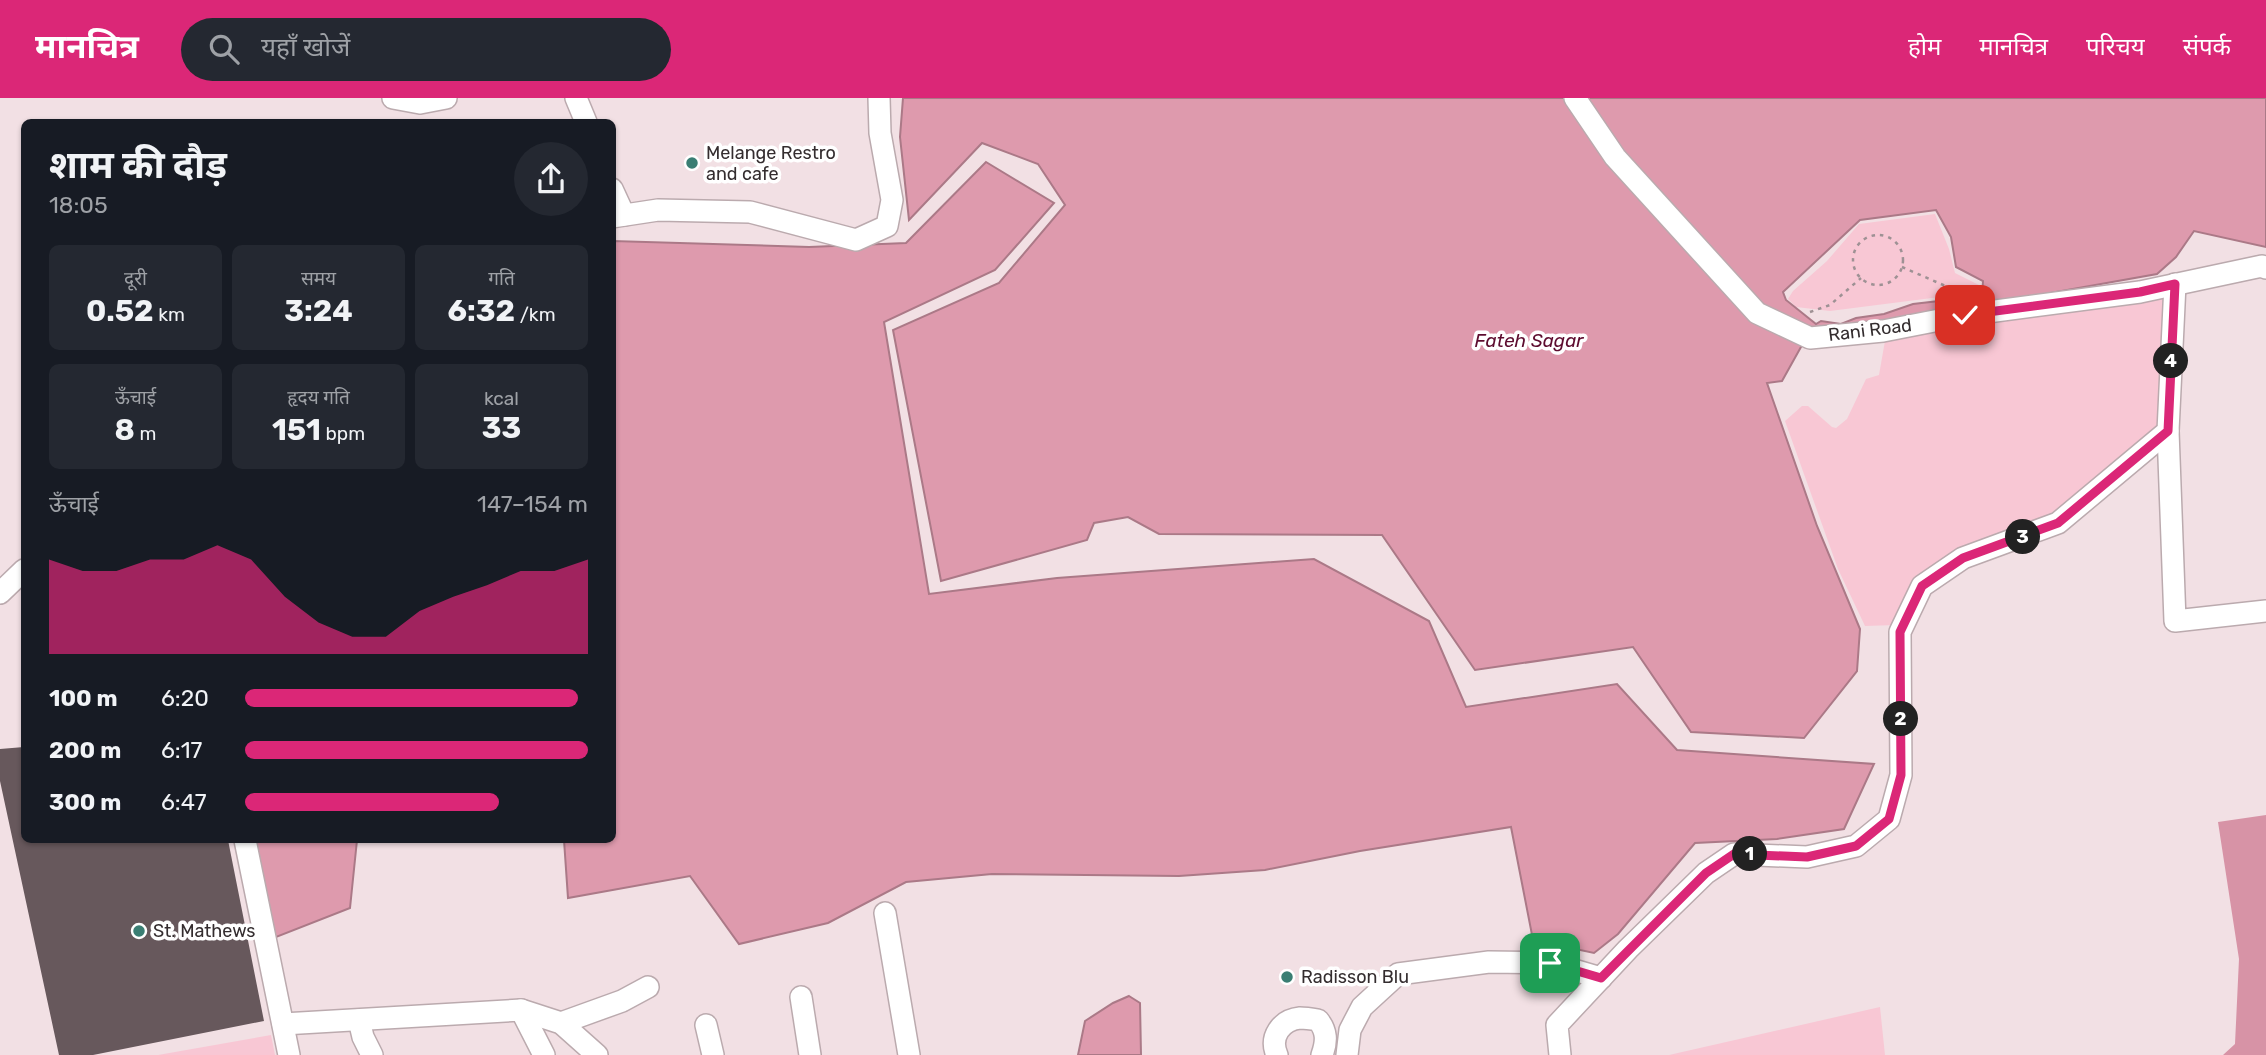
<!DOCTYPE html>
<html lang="hi">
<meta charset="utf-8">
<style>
:root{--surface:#171b24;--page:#242831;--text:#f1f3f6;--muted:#9ea1a6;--accent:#db2777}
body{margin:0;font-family:Rubik,"Noto Sans Devanagari",sans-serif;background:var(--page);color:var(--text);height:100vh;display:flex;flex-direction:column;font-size:26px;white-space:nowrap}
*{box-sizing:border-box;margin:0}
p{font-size:23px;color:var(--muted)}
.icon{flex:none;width:38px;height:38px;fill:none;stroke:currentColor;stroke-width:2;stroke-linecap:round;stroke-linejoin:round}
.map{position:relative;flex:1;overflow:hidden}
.drawer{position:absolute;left:21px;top:21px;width:595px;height:724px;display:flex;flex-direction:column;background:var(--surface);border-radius:10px;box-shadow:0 2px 5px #0004}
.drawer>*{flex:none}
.pin{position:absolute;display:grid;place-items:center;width:60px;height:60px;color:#fff;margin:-30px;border-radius:14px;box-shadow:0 4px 10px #0006}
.km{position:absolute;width:35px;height:35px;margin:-18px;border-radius:50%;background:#222;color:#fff;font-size:19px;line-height:35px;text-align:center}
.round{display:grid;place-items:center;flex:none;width:74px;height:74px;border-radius:37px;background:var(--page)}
.overview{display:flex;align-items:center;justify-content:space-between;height:119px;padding:0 28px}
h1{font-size:38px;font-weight:700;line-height:52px}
.stats{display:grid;grid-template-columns:repeat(3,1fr);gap:10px;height:119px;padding:7px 28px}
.stats div{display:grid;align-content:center;border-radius:10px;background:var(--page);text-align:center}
.stats b{font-size:30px;font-weight:700}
.stats small{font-size:19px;font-weight:400}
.stats p{font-size:19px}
.chart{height:196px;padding:14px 28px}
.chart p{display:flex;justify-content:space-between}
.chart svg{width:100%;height:126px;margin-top:7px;fill:var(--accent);opacity:.7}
ul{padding:0 28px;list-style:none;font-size:23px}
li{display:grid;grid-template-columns:112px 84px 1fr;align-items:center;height:52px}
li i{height:18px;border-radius:9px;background:var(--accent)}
header{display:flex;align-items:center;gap:42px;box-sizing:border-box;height:98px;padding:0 35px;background:var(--accent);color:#fff}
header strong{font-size:33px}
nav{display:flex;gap:38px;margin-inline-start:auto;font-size:24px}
.search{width:490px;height:63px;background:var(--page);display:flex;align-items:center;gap:18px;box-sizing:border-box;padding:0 24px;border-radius:38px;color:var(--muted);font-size:26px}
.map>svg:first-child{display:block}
.green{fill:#f8c7d4}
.forest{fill:#d793a6}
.water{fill:#de9aad;stroke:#ab7987;stroke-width:2;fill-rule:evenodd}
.building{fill:#67585c}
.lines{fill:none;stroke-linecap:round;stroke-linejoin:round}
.minor-casing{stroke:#bbaaae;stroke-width:24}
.path{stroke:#9e9194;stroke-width:2.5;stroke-dasharray:3.5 5;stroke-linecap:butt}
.minor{stroke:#fff;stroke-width:21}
.route-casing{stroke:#fff;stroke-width:14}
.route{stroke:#db2777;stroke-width:9}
.poi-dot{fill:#3a7e73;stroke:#fff;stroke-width:2.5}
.labels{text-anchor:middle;stroke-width:7;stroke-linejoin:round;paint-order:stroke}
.poi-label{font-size:18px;fill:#342d2f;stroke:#fff;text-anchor:start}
.street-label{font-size:18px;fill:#342d2f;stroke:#fff}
.water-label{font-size:19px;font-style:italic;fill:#5d0c2f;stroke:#fff}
</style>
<header>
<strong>मानचित्र</strong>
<div class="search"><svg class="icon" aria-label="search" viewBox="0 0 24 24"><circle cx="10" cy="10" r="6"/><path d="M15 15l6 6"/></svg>यहाँ खोजें</div>
<nav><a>होम</a><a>मानचित्र</a><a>परिचय</a><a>संपर्क</a></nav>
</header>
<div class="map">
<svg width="2266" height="957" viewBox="0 0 2266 957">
<rect width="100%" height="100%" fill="#f2e0e4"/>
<!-- green -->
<g class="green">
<polygon points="1935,116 1949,151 1955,175 1979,187 1979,194 1830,213 1796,209 1788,201 1793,193 1827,163 1859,126"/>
<polygon points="2167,197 2160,328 2054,419 1968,450 1896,527 1865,528 1838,471 1785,323 1802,308 1808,308 1832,329 1836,330 1847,321 1866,281 1879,277 1886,237"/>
<polygon points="1880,909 1885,957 1669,957"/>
<polygon points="271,937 275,957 158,957"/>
</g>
<!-- forest -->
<polygon class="forest" points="2266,717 2266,957 2223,957 2235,946 2239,861 2218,724"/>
<!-- water -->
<g class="water">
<path d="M903 0H2266V149L2194 133 2176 159 2157 176 1915 219 1811 231 1782 283 1767 285 1817 428 1860 531 1857 573 1804 640 1691 634 1633 549 1475 572 1382 437 1159 436 1128 419 1094 425 1087 442 941 483 893 232 999 185 1065 107 1038 66 982 45 909 122 900 39ZM1936 112 1951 139 1956 169 1983 183 1982 198 1913 206 1884 216 1856 220 1841 226 1821 223 1816 226 1786 202 1783 194 1860 122Z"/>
<polygon points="986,64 1054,105 995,172 884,224 929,496 1057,480 1314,461 1429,523 1466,609 1617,586 1677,652 1874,666 1844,731 1777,741 1695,745 1618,836 1594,855 1533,842 1511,729 1360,753 1265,772 1179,778 992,776 906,784 828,825 739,846 690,778 568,800 564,742 612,742 613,143 809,149 906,145"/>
<polygon points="244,742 357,742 350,810 266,843"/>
<polygon points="1129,898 1140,905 1141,957 1078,957 1085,923 1113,905"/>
</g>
<!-- building -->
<polygon class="building" points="24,649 24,742 228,742 264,923 93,957 59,957 0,683 0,651"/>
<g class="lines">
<!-- minor casing -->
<g class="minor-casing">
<g id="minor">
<polyline points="393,0 420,5 446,0"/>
<polyline points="576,0 586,24"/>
<polyline points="1575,0 1615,59 1757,215 1810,240 1883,233 1965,217 2140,194 2262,168 2266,170"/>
<polyline points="612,91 624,117"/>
<polyline points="612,119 658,112 750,114 856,142 887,128 892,102 880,35 879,0"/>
<polyline points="2168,333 2175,523 2266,513"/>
<polyline points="0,495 24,472"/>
<polyline points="245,742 289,957"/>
<polyline points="885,815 909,957"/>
<polyline points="801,899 810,957"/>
<polyline points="521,912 561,925 597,957"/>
<polyline points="359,922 363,939 372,957"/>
<polyline points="561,925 622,903 648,889"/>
<polyline points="283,926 521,912 544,957"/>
<polyline points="706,927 713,957"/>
<path d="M1277 957C1269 939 1281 922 1300 920 1306 920 1312 921 1318 922 1327 933 1327 943 1322 957"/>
<polyline points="1347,957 1350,932 1362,909 1398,876 1489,864 1550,865 1601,880"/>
<polyline points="1560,957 1557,927 1628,851 1706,775 1734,756 1807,759 1856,748 1889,721 1901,677 1900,534 1922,488 1963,460 2058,425 2168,333 2175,186"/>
</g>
</g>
<!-- path -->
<g class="path">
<circle cx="1878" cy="162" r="25"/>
<polyline points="1902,169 1957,193"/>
<polyline points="1810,214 1830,207 1861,180"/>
</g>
<!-- minor -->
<use href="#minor" class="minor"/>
</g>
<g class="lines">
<!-- route casing -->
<g class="route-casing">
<polyline id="route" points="1550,865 1601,880 1706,775 1734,756 1807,759 1856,748 1889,721 1901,677 1900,534 1922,488 1963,460 2058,425 2168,333 2175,186 2140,194 1965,217"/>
</g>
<!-- route -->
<use href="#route" class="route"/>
</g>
<!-- markers -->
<g class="poi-dot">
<circle cx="692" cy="65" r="7"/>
<circle cx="139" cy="833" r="7"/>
<circle cx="1287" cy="879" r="7"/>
</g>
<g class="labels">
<!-- poi labels -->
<g class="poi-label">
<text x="706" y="61">Melange Restro<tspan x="706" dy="21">and cafe</tspan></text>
<text x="153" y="839">St. Mathews</text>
<text x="1301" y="885">Radisson Blu</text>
</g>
<!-- street labels -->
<g class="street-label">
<text transform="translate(1870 232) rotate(-7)" y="6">Rani Road</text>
</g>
<!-- water labels -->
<g class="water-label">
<text x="1529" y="249">Fateh Sagar</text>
</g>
</g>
</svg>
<div class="pin" style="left:1550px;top:865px;background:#1e9e55"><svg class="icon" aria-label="arrive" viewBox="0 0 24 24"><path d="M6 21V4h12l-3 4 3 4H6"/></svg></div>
<div class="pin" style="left:1965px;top:217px;background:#d93025"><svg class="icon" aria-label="check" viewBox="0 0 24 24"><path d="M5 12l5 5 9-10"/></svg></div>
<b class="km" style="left:1750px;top:756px">1</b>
<b class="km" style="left:1901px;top:621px">2</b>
<b class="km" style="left:2023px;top:439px">3</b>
<b class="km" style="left:2171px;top:263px">4</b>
<section class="drawer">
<div class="overview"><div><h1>शाम की दौड़</h1><p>18:05</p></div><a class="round"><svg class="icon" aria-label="share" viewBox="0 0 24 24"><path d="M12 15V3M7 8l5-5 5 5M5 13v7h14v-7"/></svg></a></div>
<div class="stats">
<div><p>दूरी</p><b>0.52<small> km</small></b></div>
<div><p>समय</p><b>3:24</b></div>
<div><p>गति</p><b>6:32<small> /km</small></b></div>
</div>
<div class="stats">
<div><p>ऊँचाई</p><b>8<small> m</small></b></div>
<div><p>हृदय गति</p><b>151<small> bpm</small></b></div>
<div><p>kcal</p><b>33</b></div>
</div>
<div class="chart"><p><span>ऊँचाई</span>147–154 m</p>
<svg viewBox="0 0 160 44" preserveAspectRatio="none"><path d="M0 44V11L10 15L20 15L30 11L40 11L50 6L60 11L70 24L80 33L90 38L100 38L110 29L120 24L130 20L140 15L150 15L160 11V44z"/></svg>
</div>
<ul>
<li><b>100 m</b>6:20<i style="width:97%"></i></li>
<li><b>200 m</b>6:17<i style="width:100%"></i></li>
<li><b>300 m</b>6:47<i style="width:74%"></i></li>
</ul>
</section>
</div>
